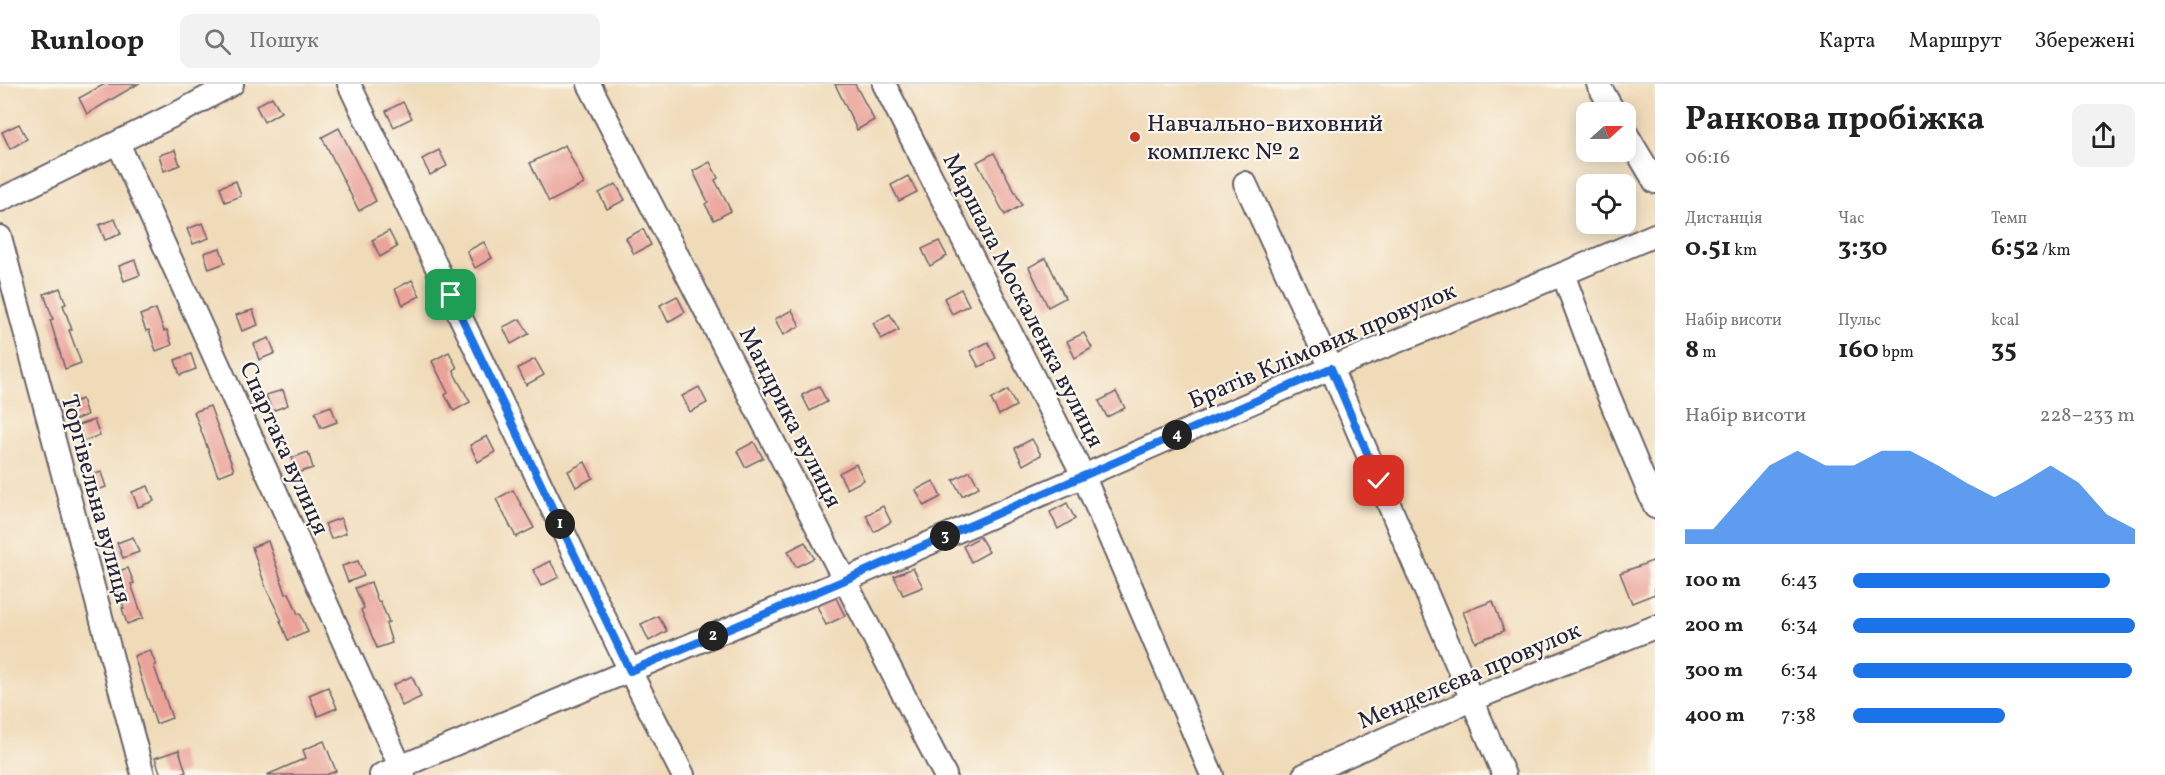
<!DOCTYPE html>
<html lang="uk">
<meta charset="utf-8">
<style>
:root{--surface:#fff;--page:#f2f2f2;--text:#222;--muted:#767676;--line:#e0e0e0;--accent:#1a73e8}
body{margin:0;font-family:Vollkorn,serif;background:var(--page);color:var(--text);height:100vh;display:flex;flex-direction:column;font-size:22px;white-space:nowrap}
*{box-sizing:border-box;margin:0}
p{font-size:20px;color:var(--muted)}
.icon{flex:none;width:33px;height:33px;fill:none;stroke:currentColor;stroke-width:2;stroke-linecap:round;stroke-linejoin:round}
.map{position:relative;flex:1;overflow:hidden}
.side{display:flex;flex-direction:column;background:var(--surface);width:510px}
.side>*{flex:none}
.needle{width:39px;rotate:69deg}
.fabs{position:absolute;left:1576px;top:18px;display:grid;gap:12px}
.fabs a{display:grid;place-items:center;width:60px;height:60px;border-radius:12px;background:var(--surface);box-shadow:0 3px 15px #0003;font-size:30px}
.pin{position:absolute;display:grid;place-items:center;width:51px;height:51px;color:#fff;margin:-26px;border-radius:12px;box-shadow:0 3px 9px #0006}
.km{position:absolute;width:30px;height:30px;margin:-15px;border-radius:50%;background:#222;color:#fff;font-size:16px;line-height:30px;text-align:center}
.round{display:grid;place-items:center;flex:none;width:63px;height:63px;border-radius:12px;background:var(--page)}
.head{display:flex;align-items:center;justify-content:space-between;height:102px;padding:0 30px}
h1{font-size:33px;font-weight:700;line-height:45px}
.figures{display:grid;grid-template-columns:repeat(3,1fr);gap:9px;height:102px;padding:6px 30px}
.figures div{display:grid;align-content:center}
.figures b{font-size:26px;font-weight:700}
.figures small{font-size:16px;font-weight:400}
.figures p{font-size:16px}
.chart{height:168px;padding:12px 30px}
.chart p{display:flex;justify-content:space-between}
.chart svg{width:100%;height:108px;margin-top:6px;fill:var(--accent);opacity:.7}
ul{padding:0 30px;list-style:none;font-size:20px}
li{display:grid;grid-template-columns:96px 72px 1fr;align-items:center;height:45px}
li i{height:15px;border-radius:8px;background:var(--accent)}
header{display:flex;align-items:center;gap:36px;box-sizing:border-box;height:84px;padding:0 30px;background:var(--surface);border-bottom:2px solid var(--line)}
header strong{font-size:28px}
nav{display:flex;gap:33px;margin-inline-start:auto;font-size:21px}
.search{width:420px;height:54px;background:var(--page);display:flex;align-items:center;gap:15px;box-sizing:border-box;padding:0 21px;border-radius:12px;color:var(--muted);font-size:22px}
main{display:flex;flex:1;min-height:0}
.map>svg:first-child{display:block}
.building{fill:#eaa299}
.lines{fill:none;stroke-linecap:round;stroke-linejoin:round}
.minor-casing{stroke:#6a6367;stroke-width:26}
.minor{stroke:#fff;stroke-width:22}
.route-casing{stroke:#fff;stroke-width:12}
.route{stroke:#1a73e8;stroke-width:8}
.poi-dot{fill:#c8321e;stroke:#fbf7ec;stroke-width:2}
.labels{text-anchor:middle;stroke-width:4.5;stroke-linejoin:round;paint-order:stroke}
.poi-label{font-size:24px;fill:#22223b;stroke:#fbf7ec;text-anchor:start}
.street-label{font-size:24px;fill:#22223b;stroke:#fbf7ec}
</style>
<header>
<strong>Runloop</strong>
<div class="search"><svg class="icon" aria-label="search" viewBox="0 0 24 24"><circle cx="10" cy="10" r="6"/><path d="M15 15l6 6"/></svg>Пошук</div>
<nav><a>Карта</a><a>Маршрут</a><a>Збережені</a></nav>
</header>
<main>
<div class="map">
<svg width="1655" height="691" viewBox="0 0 1655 691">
<rect width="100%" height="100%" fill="#fbf7ec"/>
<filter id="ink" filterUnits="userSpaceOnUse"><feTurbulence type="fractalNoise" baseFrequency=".0167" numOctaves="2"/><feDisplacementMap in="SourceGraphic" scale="12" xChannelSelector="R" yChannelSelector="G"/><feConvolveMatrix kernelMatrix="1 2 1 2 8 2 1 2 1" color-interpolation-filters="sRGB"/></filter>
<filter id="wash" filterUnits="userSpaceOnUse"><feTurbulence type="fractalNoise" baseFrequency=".008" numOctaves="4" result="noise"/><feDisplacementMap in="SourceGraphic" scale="24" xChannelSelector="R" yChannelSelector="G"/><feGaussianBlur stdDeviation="1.35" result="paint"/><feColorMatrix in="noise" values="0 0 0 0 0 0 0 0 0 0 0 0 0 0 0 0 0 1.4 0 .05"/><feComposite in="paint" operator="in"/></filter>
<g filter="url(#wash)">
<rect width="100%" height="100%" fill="#f0dbb9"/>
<g id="blocks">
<!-- building -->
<g class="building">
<polygon points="105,0 138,0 87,30 79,14"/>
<polygon points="835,0 855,0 874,36 857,46"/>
<polygon points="272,13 281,28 264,38 256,22"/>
<polygon points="403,18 412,34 394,43 386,27"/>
<polygon points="19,40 27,55 10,65 2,48"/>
<polygon points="339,44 376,117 359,127 322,53"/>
<polygon points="565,61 584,100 549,118 530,79"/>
<polygon points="175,66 180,81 164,87 159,71"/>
<polygon points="439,66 447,82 430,91 422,75"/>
<polygon points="994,69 1022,121 1005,131 977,78"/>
<polygon points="710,78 718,94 715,96 731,127 714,136 705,120 708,118 693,87"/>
<polygon points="908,92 917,108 899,117 891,101"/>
<polygon points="236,97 241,112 225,118 220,103"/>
<polygon points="616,100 625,116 607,125 599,109"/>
<polygon points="115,135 121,150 105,156 99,141"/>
<polygon points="203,139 209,154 193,160 187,145"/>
<polygon points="643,145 651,161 634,170 626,154"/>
<polygon points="389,147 397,163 380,173 372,156"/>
<polygon points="939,157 947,172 930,182 922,165"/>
<polygon points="484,158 492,174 475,184 467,167"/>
<polygon points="220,164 225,179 209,185 204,169"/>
<polygon points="1046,174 1065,214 1048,223 1029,183"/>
<polygon points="135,176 140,191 124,197 119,182"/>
<polygon points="412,196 420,212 403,221 395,205"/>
<polygon points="60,204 66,220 63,221 72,246 69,246 81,279 65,285 50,236 53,235 44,210"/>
<polygon points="961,205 969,221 952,230 944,214"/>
<polygon points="677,212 685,228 668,238 660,221"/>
<polygon points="156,225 164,247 167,246 172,261 156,267 149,246 146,247 140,231"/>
<polygon points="253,226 258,241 242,247 236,231"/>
<polygon points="792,226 800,242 783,251 775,235"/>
<polygon points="890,230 899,246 881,255 873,239"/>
<polygon points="520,235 529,250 511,260 503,243"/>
<polygon points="1084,249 1092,264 1075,274 1067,257"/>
<polygon points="269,254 275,269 259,276 254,260"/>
<polygon points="988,258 996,274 979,283 970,267"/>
<polygon points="449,268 457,284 454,286 455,291 470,318 454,327 445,311 448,309 432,277"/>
<polygon points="191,270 196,285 180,291 175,276"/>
<polygon points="535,275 544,291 526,301 518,284"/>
<polygon points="819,302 827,318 810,327 802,311"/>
<polygon points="699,303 707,319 690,328 682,312"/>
<polygon points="283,306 288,321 272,327 266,311"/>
<polygon points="1008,306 1016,322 999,331 991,315"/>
<polygon points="1116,308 1125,324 1107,333 1099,317"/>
<polygon points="82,315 87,331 71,337 66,321"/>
<polygon points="210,322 234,386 218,392 194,328"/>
<polygon points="331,322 337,338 321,344 315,328"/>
<polygon points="94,336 100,351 84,357 78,341"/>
<polygon points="487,352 495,368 478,378 470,361"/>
<polygon points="1032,355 1041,371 1023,381 1015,364"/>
<polygon points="754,358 763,374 745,383 737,367"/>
<polygon points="308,368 313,384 297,389 292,374"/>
<polygon points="585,378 593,394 576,403 568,387"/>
<polygon points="856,380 864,396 847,405 839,389"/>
<polygon points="970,387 979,403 962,412 953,396"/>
<polygon points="101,388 106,403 90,409 85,394"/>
<polygon points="933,397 941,413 924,422 916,406"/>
<polygon points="148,402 154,417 138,423 132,408"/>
<polygon points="513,406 534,444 516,453 496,415"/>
<polygon points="1067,419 1075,435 1058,445 1050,428"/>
<polygon points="883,422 891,438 874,448 866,431"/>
<polygon points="341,434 346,449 331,455 325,440"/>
<polygon points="133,453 139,468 123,474 117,459"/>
<polygon points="980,453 989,468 971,478 963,462"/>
<polygon points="268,457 286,510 289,509 298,530 300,529 308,548 288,556 280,537 282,537 266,504 252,463"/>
<polygon points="805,458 814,474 796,483 788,467"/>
<polygon points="1655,476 1655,510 1632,519 1620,489"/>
<polygon points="358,477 364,492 348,498 342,482"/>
<polygon points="550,477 559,493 541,502 533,486"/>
<polygon points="128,484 134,499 131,500 143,534 127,540 122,524 124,524 112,489"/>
<polygon points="913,484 923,503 903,511 894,492"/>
<polygon points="371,498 378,518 380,517 389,538 386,540 392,559 377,564 361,526 364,524 355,504"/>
<polygon points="836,514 845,532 826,541 817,522"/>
<polygon points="1493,517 1504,547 1475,558 1463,528"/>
<polygon points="658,532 667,547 649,557 641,540"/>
<polygon points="150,566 156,581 154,582 172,634 156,640 134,572"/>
<polygon points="412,592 421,613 402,622 393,601"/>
<polygon points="328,603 337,624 318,632 309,611"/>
<polygon points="324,657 336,687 326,691 267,691 306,674 303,666"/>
<polygon points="179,666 186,688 176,691 161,691 155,674"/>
</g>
</g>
</g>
<g filter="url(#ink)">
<use href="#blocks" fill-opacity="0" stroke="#6a6367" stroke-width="1.5"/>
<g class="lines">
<!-- minor casing -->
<g class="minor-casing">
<g id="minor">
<polyline points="349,0 630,587 683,691"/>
<polyline points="589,0 945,691"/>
<polyline points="884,0 1083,391 1212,691"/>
<polyline points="1598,0 1614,28"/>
<polyline points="1626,49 1655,98"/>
<polyline points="118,59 404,691"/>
<polyline points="1245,99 1331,284 1504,691"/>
<polyline points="0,116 182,27 232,0"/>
<polyline points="0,153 143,691"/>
<polyline points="1563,190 1606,305 1655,423"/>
<polyline points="381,691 845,496 1331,284 1563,190 1655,151"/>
<polyline points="1304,691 1471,616 1655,543"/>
</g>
</g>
<!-- minor -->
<use href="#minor" class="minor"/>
</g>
</g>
<g class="lines" filter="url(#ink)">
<!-- route casing -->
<g class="route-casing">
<polyline id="route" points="451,211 630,587 845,496 1331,284 1379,397"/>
</g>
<!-- route -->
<use href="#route" class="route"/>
</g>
<!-- markers -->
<circle class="poi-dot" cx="1135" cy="53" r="6"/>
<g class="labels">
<!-- poi labels -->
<g class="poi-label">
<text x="1147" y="47">Навчально-виховний<tspan x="1147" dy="28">комплекс № 2</tspan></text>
</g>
<!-- street labels -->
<g class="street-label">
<text transform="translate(1024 216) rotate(63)" y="8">Маршала Москаленка вулиця</text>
<text transform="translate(1322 261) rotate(-23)" y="8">Братів Клімових провулок</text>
<text transform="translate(791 333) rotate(63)" y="8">Мандрика вулиця</text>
<text transform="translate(285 364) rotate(66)" y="8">Спартака вулиця</text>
<text transform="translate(97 415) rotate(75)" y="8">Торгівельна вулиця</text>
<text transform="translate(1469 591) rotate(-23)" y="8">Менделєєва провулок</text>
</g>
</g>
</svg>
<div class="fabs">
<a><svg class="needle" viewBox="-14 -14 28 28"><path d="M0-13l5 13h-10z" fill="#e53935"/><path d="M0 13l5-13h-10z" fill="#767676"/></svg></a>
<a><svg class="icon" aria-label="locate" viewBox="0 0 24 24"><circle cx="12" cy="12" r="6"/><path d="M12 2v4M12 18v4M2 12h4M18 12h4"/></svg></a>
</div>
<div class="pin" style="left:451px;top:211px;background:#1e9e55"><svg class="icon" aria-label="arrive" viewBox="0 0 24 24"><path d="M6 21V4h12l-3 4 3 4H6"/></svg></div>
<div class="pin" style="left:1379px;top:397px;background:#d93025"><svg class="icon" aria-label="check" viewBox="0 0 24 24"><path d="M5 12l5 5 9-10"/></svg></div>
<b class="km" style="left:560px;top:440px">1</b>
<b class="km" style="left:713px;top:552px">2</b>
<b class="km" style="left:945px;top:452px">3</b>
<b class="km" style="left:1177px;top:351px">4</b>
</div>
<section class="side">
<div class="head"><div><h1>Ранкова пробіжка</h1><p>06:16</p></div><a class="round"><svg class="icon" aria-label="share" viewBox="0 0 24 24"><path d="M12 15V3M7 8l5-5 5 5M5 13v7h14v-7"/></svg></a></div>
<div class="figures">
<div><p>Дистанція</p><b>0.51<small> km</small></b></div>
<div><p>Час</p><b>3:30</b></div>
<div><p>Темп</p><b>6:52<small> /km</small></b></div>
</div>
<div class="figures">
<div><p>Набір висоти</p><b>8<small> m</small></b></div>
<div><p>Пульс</p><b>160<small> bpm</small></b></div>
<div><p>kcal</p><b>35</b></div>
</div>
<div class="chart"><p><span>Набір висоти</span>228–233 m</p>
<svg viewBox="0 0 160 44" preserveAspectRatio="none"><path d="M0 44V38L10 38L20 25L30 12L40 6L50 12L60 12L70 6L80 6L90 12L100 19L110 25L120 19L130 12L140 19L150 32L160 38V44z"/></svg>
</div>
<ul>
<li><b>100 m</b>6:43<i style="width:91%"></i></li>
<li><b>200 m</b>6:34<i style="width:100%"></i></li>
<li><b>300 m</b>6:34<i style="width:99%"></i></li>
<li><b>400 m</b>7:38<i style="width:54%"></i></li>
</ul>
</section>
</main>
